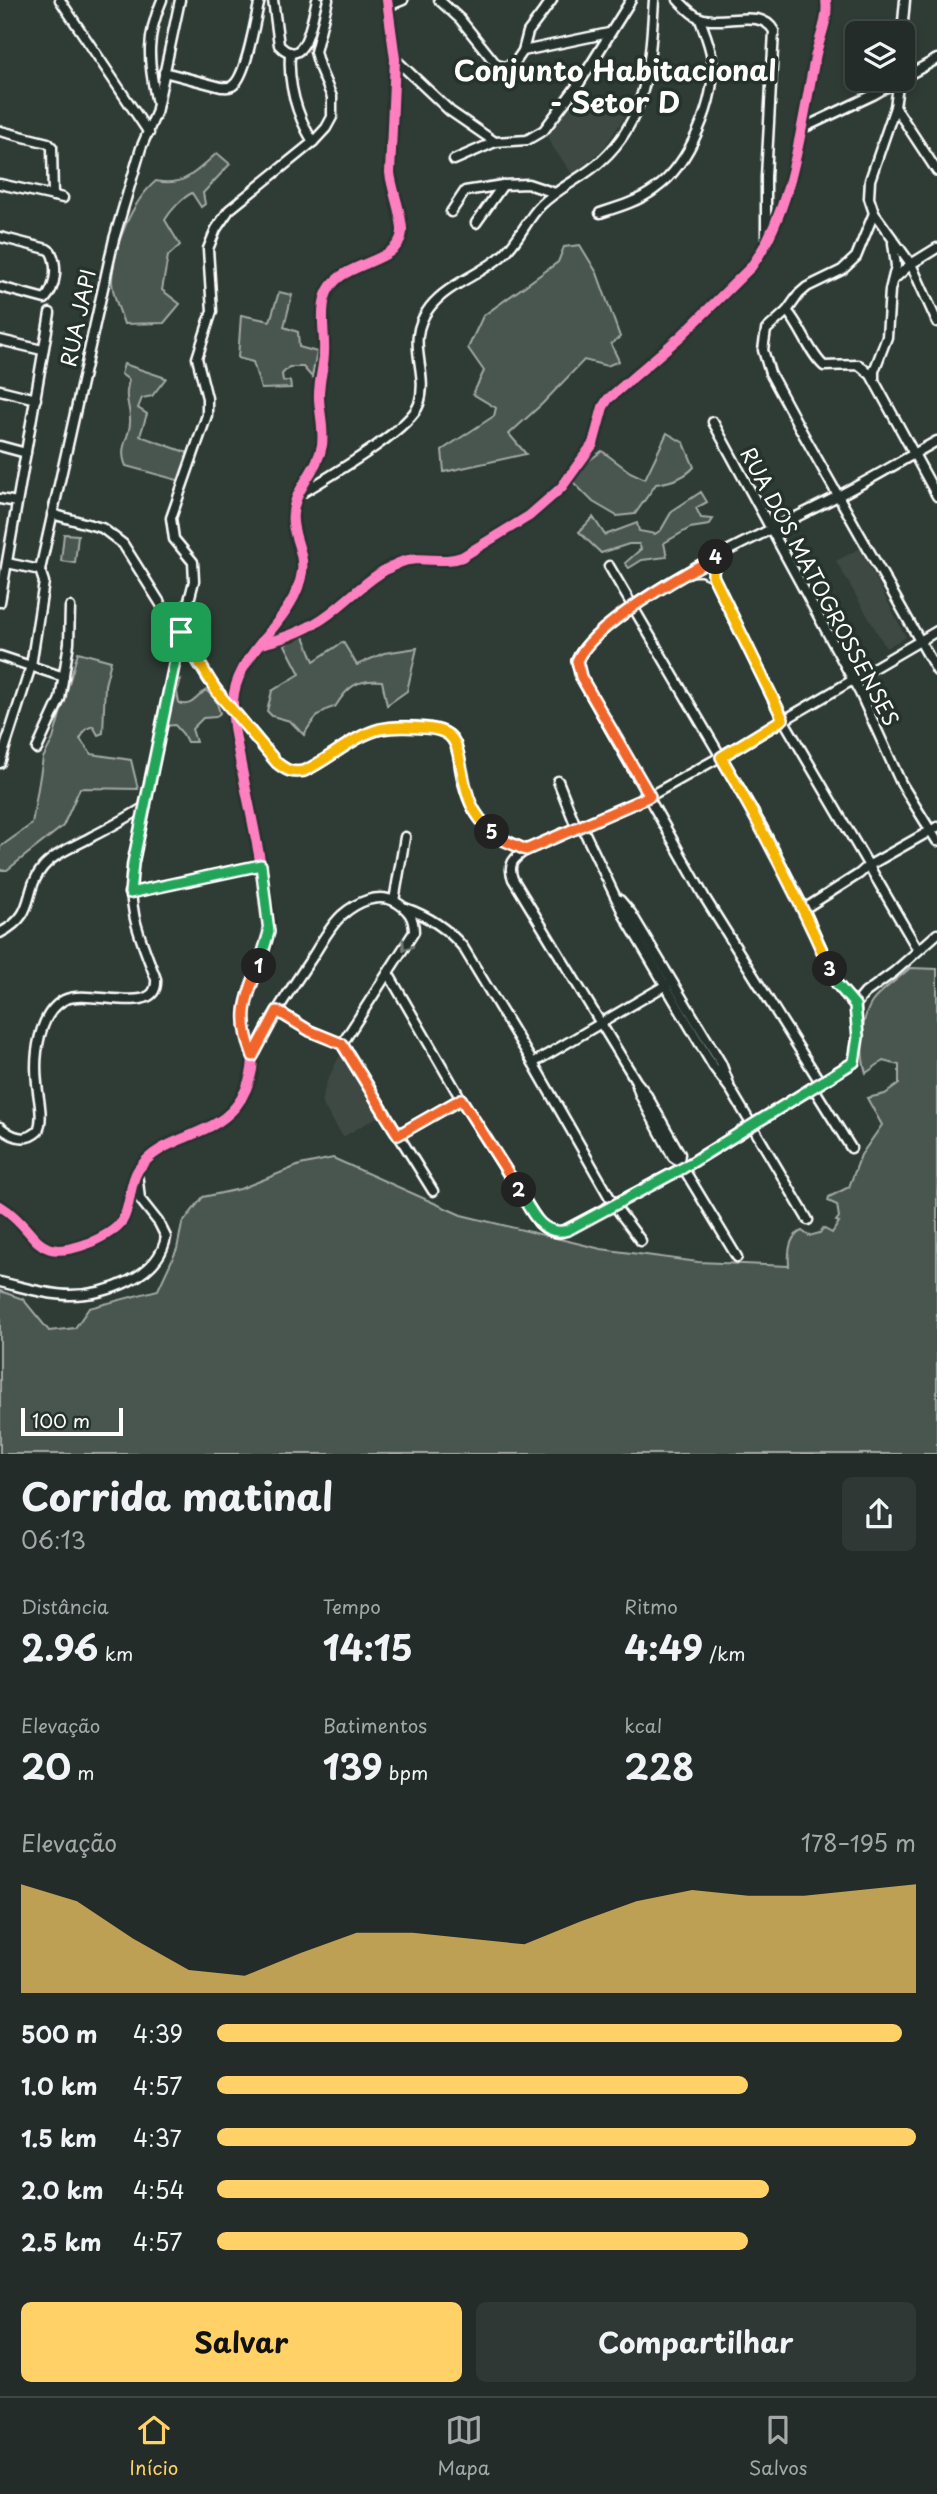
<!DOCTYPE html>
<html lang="pt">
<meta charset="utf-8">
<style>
:root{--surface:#232c28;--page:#2f3834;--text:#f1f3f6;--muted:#a3a7a8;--line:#404845;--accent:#ffd166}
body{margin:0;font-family:"Playpen Sans",sans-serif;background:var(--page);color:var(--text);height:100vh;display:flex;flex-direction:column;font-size:26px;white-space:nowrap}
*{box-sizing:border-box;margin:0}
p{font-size:23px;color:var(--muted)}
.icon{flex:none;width:38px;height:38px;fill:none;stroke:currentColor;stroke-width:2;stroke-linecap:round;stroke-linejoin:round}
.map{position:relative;height:1454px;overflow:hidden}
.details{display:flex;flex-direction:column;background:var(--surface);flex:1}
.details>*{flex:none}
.buttons{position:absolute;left:845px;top:21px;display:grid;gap:14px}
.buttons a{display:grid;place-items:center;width:70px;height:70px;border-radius:10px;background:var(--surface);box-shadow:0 4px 10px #0003,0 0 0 2px var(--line);font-size:35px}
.scale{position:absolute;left:21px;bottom:18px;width:102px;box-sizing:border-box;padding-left:7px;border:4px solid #fff;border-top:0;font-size:19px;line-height:24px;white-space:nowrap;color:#fff;-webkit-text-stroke:5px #26332d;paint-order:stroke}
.pin{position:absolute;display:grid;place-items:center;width:60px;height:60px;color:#fff;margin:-30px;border-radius:14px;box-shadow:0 4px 10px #0006}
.km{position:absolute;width:35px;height:35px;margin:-18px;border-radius:50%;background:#222;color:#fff;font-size:19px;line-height:35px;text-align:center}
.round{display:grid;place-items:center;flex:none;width:74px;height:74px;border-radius:10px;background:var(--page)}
.overview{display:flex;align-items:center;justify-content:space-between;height:119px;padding:0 21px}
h1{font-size:38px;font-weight:700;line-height:52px}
.metrics{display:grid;grid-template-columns:repeat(3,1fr);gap:10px;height:119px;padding:7px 21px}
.metrics div{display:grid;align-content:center}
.metrics b{font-size:35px;font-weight:700}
.metrics small{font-size:19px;font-weight:400}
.metrics p{font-size:19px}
.chart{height:196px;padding:14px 21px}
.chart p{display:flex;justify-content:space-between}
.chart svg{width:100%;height:126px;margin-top:7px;fill:var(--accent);opacity:.7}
.button{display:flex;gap:14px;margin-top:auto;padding:14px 21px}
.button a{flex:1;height:80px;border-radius:10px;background:var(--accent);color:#111;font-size:28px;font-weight:700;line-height:80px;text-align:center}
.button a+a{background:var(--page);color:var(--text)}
ul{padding:0 21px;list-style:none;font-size:23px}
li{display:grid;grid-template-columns:112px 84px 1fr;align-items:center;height:52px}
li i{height:18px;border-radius:9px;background:var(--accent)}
.dock{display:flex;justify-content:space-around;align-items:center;height:98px;border-top:2px solid var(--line);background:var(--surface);font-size:19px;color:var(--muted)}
.dock a{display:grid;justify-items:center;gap:4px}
.dock .on{color:var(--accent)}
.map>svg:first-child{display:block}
.built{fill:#3c4842}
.green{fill:#4a544f;stroke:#a4aaa7;stroke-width:2}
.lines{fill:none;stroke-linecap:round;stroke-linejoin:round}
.minor-casing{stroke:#fff;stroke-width:13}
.minor{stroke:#26332d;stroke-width:8}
.cycleway-casing{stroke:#26332d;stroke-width:15}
.cycleway{stroke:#ff80c0;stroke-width:10}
.oneway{stroke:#727a76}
.split-1-casing{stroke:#fff;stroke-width:14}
.split-2-casing{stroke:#fff;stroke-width:14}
.split-3-casing{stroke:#fff;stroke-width:14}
.split-4-casing{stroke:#fff;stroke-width:14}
.split-5-casing{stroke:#fff;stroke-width:14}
.split-6-casing{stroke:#fff;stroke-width:14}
.split-1{stroke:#22a559;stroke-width:9}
.split-2{stroke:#f0652b;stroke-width:9}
.split-3{stroke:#22a559;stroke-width:9}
.split-4{stroke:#f5b400;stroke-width:9}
.split-5{stroke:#f0652b;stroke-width:9}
.split-6{stroke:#f5b400;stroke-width:9}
.labels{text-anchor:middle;stroke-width:7;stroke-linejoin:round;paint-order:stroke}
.street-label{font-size:21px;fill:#fff;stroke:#26332d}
.district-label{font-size:28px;font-weight:bold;fill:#fff;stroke:#26332d}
</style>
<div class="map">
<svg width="937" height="1455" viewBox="0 0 937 1455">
<rect width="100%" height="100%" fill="#2f3b35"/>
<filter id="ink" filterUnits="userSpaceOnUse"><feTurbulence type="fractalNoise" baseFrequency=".0143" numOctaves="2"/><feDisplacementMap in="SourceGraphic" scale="14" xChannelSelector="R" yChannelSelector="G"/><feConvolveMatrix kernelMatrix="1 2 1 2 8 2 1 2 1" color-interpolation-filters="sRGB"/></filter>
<g filter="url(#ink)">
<!-- built -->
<g class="built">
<polygon points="579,90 606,102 606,107 626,115 603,149 573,175 554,149 546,134"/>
<polygon points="860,548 906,637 886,648 836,561"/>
<polygon points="340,1055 379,1116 343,1137 321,1102 327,1081"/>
</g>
<!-- green -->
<g class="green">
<path d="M217 153 230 164 203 193 205 204 201 207 192 193C182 198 171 210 165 220L180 245 168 256 162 290 180 304 164 323 124 324C120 311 112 294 112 281 113 248 131 202 156 181 185 187 196 171 217 153Z"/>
<polygon points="580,245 597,273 620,337 611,344 619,361 607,366 584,360 542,404 509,434 526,454 444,472 442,450 494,416 496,408 473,394 484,371 468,348 483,316 558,262 564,247"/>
<polygon points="279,292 292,295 284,327 298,332 299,347 317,352 312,377 303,367 289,367 282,374 283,381 290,381 291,388 261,389 253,362 238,358 241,315 270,321"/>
<path d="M124 364 166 378 152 396 142 398 138 408 147 414 140 436 188 453 181 481 126 466C117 445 132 437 130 418 129 400 124 401 129 380L121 374Z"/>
<path d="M667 433 684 443 694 467C685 478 670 482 656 484L635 514 617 516 593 502 573 482 587 462 602 451 630 472 645 479Z"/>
<polygon points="701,492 707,502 696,508 701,518 713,519 709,525 690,528 664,543 667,557 642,560 629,568 625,563 641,549 639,544 629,544 601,553 579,532 593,517 605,535 637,523 639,531 655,534 661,530 672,511"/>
<polygon points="64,534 78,535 75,563 61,561"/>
<path d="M303 634 314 661 343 642 357 665 384 653 417 648 407 691 387 705 382 681C357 679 348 686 335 707 321 709 311 722 304 735L290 721 272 716 267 711 272 691 300 674 285 645Z"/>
<polygon points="78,652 111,661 105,685 103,733 98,735 93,726 86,729 80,739 91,754 131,760 138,789 80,788 63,826 7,870 0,870 0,847 32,824 43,758 53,739"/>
<path d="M181 679 177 692 179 703C192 708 197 696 206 690L216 700 220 713 216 717 203 718 192 729 196 742H187L183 734 175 725 165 726 172 682Z"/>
<path d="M910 968 937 969V1454H0V1291L23 1299 49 1331 75 1328 89 1308 158 1290 177 1249 182 1224 203 1197 240 1189 300 1165 333 1158 461 1215 601 1249 698 1262 789 1266C788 1253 789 1236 802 1231L809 1236 820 1233 823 1228 832 1233 839 1222 836 1221 839 1217 837 1205 828 1201 829 1197 849 1187 861 1155 882 1125 867 1098 885 1094 899 1084V1065L883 1061 866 1073C860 1054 860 1019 872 1002 881 990 898 979 910 968Z"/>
</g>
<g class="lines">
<!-- minor casing -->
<g class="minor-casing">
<g id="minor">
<polyline points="60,0 149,133"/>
<path d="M273 0 279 45C306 73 312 17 317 0"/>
<polyline points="439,0 460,19 496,64 502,67 514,64 523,51 609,33"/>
<path d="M678 0C684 6 692 15 700 18 723 26 761 7 774 31L766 177V238"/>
<polyline points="388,6 403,0"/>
<polyline points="902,33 905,0"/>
<polyline points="523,51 528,32 552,0"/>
<path d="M290 52C288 84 296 114 313 142"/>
<polyline points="395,59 450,111 495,142"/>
<path d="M164 72 221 87C225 87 228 88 232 86 247 77 255 18 260 0"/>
<polyline points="903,78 937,59"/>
<polyline points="899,79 895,107 870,180 869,198 874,213 911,264 937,322"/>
<path d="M156 99C148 60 146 37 162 0"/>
<polyline points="895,107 937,171"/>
<polyline points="801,129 873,95 899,80"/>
<polyline points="0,131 48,143 52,147 53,196"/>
<polyline points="454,160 495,142 527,140 544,130 580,82 631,0"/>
<polyline points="0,184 63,198"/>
<polyline points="451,212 465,191 503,185 528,184 555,193"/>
<path d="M600 213C619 207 639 201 655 189 689 165 717 100 712 59 710 44 704 31 699 17"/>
<polyline points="874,213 856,257 842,270 807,287 799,294 787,311 766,330 763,350 770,373 802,432 937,671"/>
<polyline points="476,223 503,185"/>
<path d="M0 237 47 249 51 252C58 266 56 287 45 299L0 287"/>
<polyline points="893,280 911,264 937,248"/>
<path d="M787 311C801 326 809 353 824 366L859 365 871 375 937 496"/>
<polyline points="0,340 42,350"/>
<polyline points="874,379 874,371 887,337 890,290 896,266 893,243"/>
<polyline points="0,390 36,399"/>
<polyline points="713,422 860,693 901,783 937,841"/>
<polyline points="0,446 26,453"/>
<path d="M302 493C328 477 410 430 419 404 430 370 403 341 430 307 449 283 481 275 503 255 520 239 526 220 541 205 559 187 583 178 601 161 649 118 650 59 654 0"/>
<polyline points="0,499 17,502"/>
<path d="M52 514 102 528 123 544 208 679 277 763C287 771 292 773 305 771 330 759 352 737 379 730 395 725 440 724 451 737 458 745 459 757 460 768 468 813 484 832 526 850"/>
<polyline points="7,563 40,570"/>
<polyline points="609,566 762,827 804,909 837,984 855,1005"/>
<polyline points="692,571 702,571 713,576 713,570 722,555"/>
<polyline points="713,576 783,719 918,950"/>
<polyline points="0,602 50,313"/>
<path d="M261 644C286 638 308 630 329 614 352 597 372 574 399 563 419 554 442 565 462 557L529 516 561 488 593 444 603 407 608 399 681 336 751 267C793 210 801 126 815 58 819 38 829 20 826 0"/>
<polyline points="0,656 64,677"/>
<polyline points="37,749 60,699 69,643 70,607"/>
<polyline points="0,763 31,666 44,582 40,570 114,239 141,148 156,113 180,0"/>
<polyline points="558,781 577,829"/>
<polyline points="582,827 625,917 713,1066 731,1090 808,1220"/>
<polyline points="129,893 261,865"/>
<polyline points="620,900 631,913 721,1063 729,1084"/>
<polyline points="394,901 405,837"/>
<path d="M405 908C428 916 447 928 463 947L533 1063 614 1205 641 1241"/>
<polyline points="804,909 859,874 868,866 937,827"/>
<path d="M0 933C38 913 22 892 43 867 55 853 77 845 93 836 111 827 128 817 145 807"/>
<path d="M388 973 461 1099 539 1223C546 1229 552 1233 561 1232L683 1168 854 1062 858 1036 855 1005 865 993 894 972 937 934"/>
<polyline points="277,1011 310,1031 342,1044 433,1191"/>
<path d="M253 1056C269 1021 290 990 311 959 321 944 329 927 342 915 357 902 378 892 396 902 409 910 414 918 414 932L342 1044"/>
<polyline points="533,1063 666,985"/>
<polyline points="636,1082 640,1095 673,1157 679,1161 737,1257"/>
<path d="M820 1082 705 898 581 677 577 661C583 646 597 635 609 625 677 569 761 536 838 496 872 479 904 459 937 441"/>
<polyline points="813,1087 851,1148"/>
<path d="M0 1127C12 1137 25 1143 38 1131 44 1117 38 1098 37 1083 34 1057 38 1014 64 1000 88 987 159 1019 156 979 140 937 126 909 133 864L181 632 194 581 193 562 174 539 171 518 207 415V398L197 358 212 311 208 249 216 229 229 210 313 142 326 128 332 117V97L320 69 315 52 328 0"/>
<polyline points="398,1135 461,1099"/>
<path d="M679 1161 680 1154 645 1092 636 1081 513 879C507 864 514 858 526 850L650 796 736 748 937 631"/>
<path d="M0 1206C40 1230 31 1265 89 1243 101 1238 115 1231 122 1221 132 1205 128 1186 138 1170 164 1132 216 1140 241 1099 248 1087 255 1068 252 1054 249 1038 242 1026 244 1009 248 982 267 959 269 932 270 917 266 901 264 885 258 843 248 802 240 760 236 739 230 715 234 693 243 646 295 620 302 572 305 551 290 533 293 513 295 488 318 470 322 445 324 429 320 415 319 399 318 383 324 367 324 352 325 334 320 316 325 298 335 259 399 267 402 232 403 218 392 190 390 173L395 59 387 0"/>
<path d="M0 1282C23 1287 47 1295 70 1295 106 1295 159 1277 166 1237L159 1223 140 1199 137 1172"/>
</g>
</g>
<!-- minor -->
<use href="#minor" class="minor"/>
<!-- cycleway casing -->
<g class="cycleway-casing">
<g id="cycleway">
<path d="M261 644C286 638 308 630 329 614 352 597 372 574 399 563 419 554 442 565 462 557L529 516 561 488 593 444 603 407 608 399 681 336 751 267C793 210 801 126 815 58 819 38 829 20 826 0"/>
<path d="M0 1206C40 1230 31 1265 89 1243 101 1238 115 1231 122 1221 132 1205 128 1186 138 1170 164 1132 216 1140 241 1099 248 1087 255 1068 252 1054 249 1038 242 1026 244 1009 248 982 267 959 269 932 270 917 266 901 264 885 258 843 248 802 240 760 236 739 230 715 234 693 243 646 295 620 302 572 305 551 290 533 293 513 295 488 318 470 322 445 324 429 320 415 319 399 318 383 324 367 324 352 325 334 320 316 325 298 335 259 399 267 402 232 403 218 392 190 390 173L395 59 387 0"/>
</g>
</g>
<!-- cycleway -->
<use href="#cycleway" class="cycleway"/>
</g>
<!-- one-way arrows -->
<defs><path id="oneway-chevron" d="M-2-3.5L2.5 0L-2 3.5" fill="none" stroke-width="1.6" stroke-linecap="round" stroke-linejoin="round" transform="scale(1.75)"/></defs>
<use class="oneway" href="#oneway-chevron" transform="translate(406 946) rotate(123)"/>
</g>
<g class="lines" filter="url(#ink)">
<!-- split-1 casing -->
<g class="split-1-casing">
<polyline id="split-1" points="181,632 133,863 130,893 261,865 269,932 259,966"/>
</g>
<!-- split-2 casing -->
<g class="split-2-casing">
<path id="split-2" d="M259 966C244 1001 239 1020 253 1056L277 1011 310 1031 342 1044 398 1135 461 1099 519 1190"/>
</g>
<!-- split-3 casing -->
<g class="split-3-casing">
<path id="split-3" d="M519 1190C530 1209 541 1238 568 1230L683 1168 854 1062 858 1037 855 1005 837 984 830 969"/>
</g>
<!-- split-4 casing -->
<g class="split-4-casing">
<path id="split-4" d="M716 557 722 554 713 570V576L783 719 721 757C761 826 798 896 830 969"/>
</g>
<!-- split-5 casing -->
<g class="split-5-casing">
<path id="split-5" d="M492 832 503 840 526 850 650 796 581 677 577 661C591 626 682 575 716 557"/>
</g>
<!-- split-6 casing -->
<g class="split-6-casing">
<path id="split-6" d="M181 632 217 692 277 763C287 771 292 773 304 771 330 759 353 736 380 729 395 726 409 727 424 728 439 729 453 732 457 749 467 784 463 805 492 832"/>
</g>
<!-- split-1 -->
<use href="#split-1" class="split-1"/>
<!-- split-2 -->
<use href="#split-2" class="split-2"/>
<!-- split-3 -->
<use href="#split-3" class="split-3"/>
<!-- split-4 -->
<use href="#split-4" class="split-4"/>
<!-- split-5 -->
<use href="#split-5" class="split-5"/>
<!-- split-6 -->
<use href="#split-6" class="split-6"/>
</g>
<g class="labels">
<!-- street labels -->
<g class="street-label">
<text transform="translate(79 318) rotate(-78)" y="7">RUA JAPI</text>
<text transform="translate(819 587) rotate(62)" y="7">RUA DOS MATOGROSSENSES</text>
</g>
<!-- district labels -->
<g class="district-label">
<text x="615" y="81">Conjunto Habitacional<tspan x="615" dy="32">- Setor D</tspan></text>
</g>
</g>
</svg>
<div class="buttons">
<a><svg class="icon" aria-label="layers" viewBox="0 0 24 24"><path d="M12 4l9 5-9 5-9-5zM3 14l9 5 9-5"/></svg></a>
</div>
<div class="scale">100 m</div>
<div class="pin" style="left:181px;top:632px;background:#1e9e55"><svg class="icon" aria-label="arrive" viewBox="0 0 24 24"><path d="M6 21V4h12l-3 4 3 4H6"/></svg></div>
<b class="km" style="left:259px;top:966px">1</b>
<b class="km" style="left:519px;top:1190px">2</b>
<b class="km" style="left:830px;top:969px">3</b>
<b class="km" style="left:716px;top:557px">4</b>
<b class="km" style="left:492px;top:832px">5</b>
</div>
<section class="details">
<div class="overview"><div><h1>Corrida matinal</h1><p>06:13</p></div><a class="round"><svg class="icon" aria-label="share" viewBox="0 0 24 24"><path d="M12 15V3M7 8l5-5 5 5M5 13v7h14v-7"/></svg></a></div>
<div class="metrics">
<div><p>Distância</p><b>2.96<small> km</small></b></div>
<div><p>Tempo</p><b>14:15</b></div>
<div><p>Ritmo</p><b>4:49<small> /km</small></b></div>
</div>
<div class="metrics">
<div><p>Elevação</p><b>20<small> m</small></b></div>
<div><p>Batimentos</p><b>139<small> bpm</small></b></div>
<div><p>kcal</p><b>228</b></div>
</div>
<div class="chart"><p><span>Elevação</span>178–195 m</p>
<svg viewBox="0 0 160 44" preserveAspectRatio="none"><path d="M0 44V6L10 12L20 25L30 36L40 38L50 30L60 23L70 23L80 25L90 27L100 19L110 12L120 8L130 10L140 10L150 8L160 6V44z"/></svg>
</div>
<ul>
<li><b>500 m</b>4:39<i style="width:98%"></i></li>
<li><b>1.0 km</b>4:57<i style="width:76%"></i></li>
<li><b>1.5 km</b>4:37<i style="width:100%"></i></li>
<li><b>2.0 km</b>4:54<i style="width:79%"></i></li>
<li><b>2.5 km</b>4:57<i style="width:76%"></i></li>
</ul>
<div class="button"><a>Salvar</a><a>Compartilhar</a></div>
</section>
<nav class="dock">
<a class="on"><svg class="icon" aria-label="home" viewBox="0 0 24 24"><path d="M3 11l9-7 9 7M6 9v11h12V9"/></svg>Início</a>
<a><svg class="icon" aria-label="map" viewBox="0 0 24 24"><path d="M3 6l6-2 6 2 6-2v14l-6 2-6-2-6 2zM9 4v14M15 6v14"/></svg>Mapa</a>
<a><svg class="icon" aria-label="saved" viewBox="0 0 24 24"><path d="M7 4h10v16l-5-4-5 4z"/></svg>Salvos</a>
</nav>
